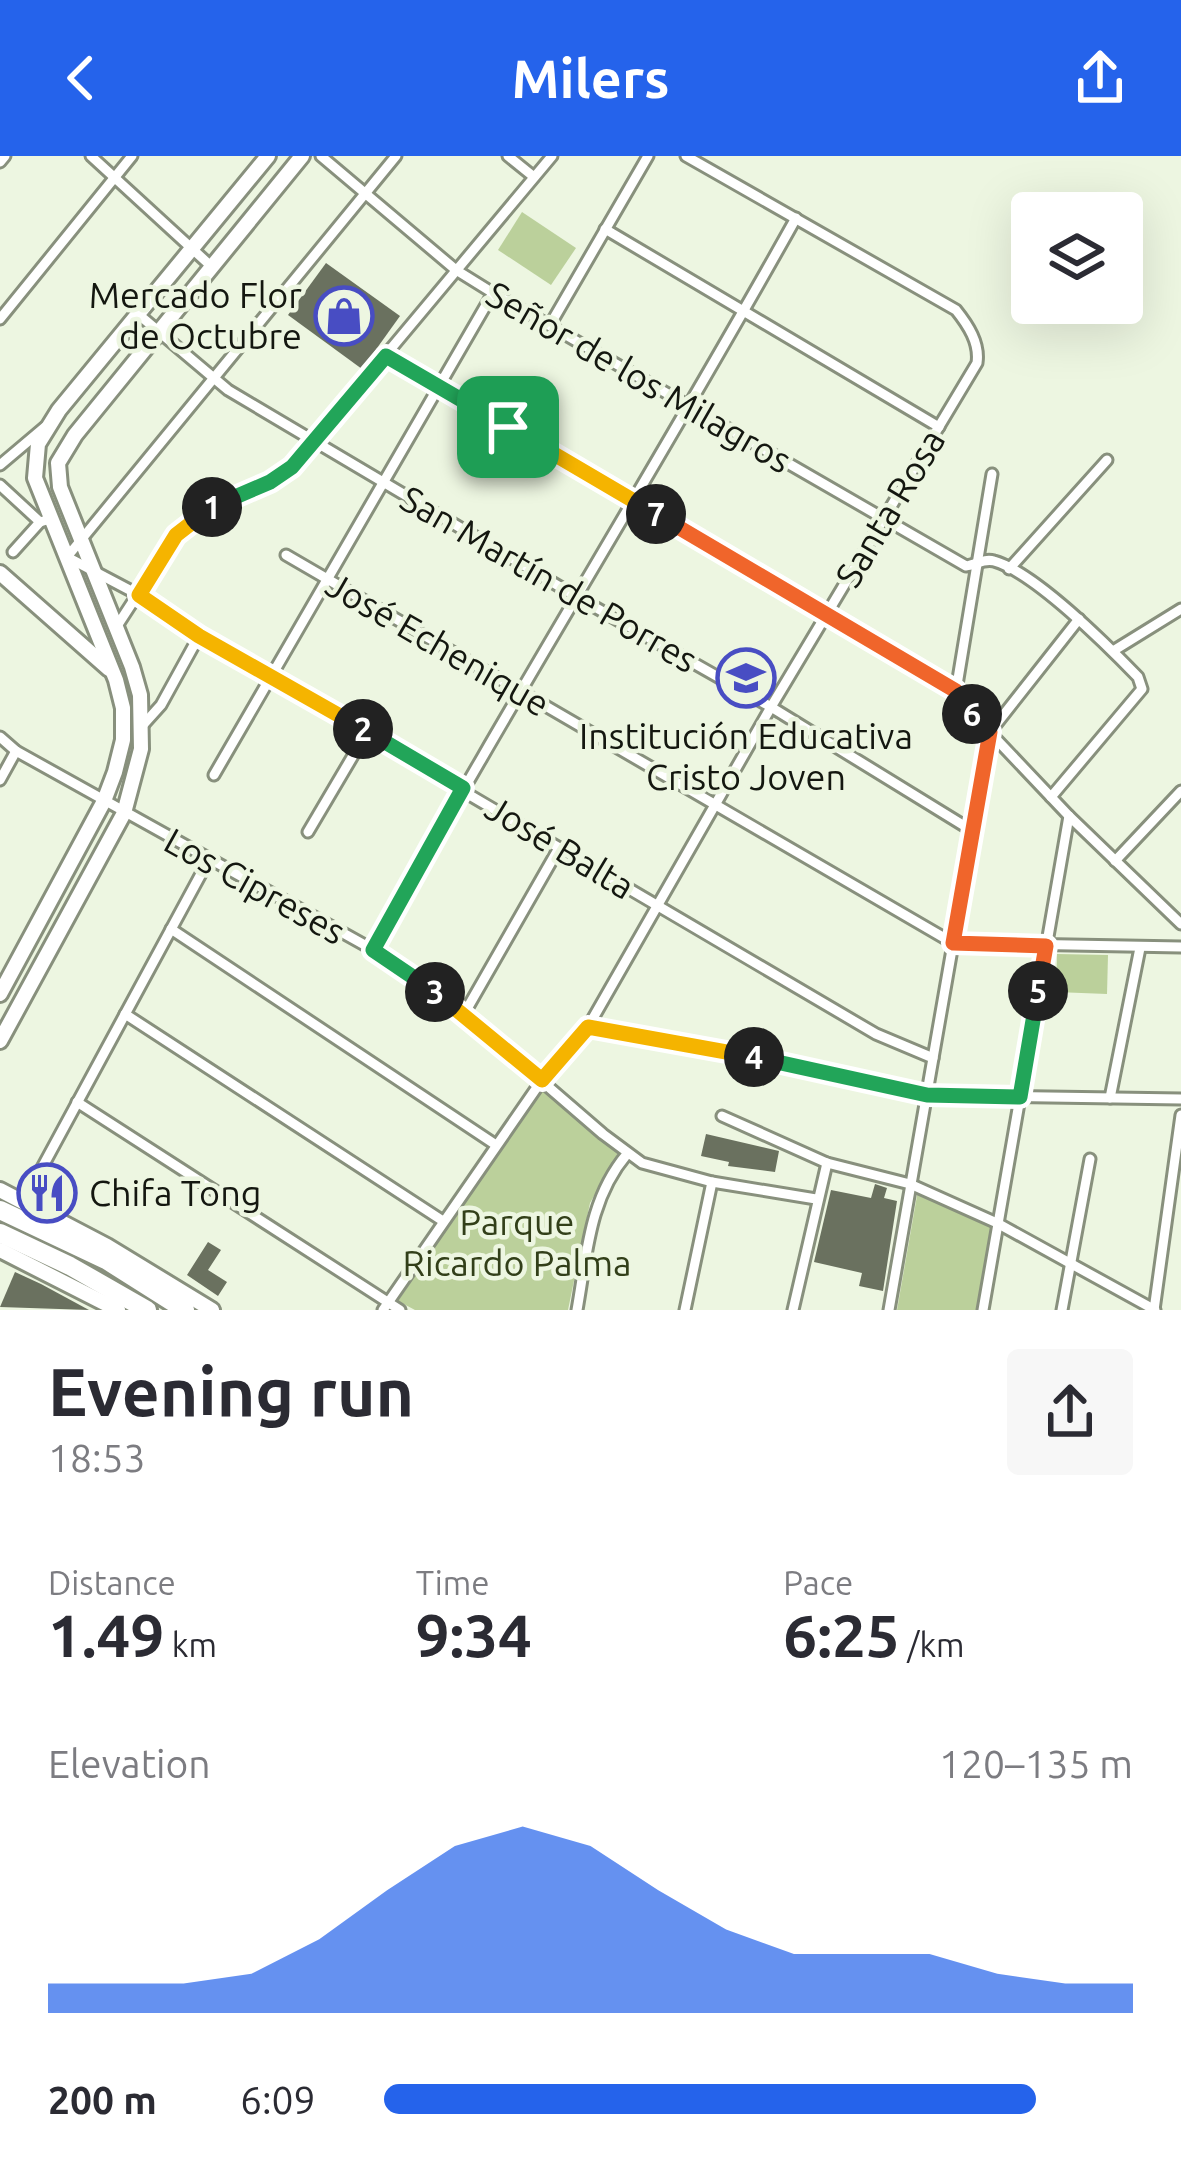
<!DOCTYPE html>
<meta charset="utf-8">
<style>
:root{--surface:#fff;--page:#f7f7f7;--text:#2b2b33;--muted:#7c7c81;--accent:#2563eb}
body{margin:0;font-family:Ubuntu,sans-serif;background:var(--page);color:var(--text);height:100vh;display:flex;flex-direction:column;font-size:45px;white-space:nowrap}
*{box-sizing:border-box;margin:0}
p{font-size:39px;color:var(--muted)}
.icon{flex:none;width:66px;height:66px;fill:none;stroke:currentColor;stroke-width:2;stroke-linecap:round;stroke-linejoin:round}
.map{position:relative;height:1154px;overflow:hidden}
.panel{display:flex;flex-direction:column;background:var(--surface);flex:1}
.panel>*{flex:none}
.fabs{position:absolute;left:1011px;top:36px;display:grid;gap:24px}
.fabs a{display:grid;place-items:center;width:132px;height:132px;border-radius:12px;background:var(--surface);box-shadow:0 12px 48px #0002;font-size:60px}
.pin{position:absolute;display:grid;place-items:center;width:102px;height:102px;color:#fff;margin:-51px;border-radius:24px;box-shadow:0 6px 18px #0006}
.km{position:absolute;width:60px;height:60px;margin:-30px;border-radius:50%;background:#222;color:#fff;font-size:33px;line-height:60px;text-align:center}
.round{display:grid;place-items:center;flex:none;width:126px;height:126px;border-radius:12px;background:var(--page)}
.head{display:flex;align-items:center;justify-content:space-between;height:204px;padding:0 48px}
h1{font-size:66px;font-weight:600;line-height:90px}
.figures{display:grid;grid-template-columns:repeat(3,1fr);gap:18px;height:204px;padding:12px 48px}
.figures div{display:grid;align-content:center}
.figures b{font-size:60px;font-weight:600}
.figures small{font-size:33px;font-weight:400}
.figures p{font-size:33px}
.chart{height:336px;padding:24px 48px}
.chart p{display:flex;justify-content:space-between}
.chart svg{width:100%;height:216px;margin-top:12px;fill:var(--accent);opacity:.7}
ul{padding:0 48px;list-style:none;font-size:39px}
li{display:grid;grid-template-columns:192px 144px 1fr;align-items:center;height:90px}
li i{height:30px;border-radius:15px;background:var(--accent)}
header{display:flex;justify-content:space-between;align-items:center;height:156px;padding:0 48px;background:var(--accent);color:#fff;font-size:54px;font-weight:600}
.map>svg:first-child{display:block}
.green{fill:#bbd09b}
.building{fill:#6a715f}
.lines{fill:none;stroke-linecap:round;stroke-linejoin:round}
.street-casing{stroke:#88907d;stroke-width:15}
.secondary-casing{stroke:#88907d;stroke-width:20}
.highway-casing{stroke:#88907d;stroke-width:24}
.street{stroke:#fff;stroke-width:9}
.secondary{stroke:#fff;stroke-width:14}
.highway{stroke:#fff;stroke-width:18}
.split-1-casing{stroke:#fff;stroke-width:24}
.split-2-casing{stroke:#fff;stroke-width:24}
.split-3-casing{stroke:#fff;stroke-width:24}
.split-4-casing{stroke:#fff;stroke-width:24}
.split-5-casing{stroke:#fff;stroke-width:24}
.split-6-casing{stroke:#fff;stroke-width:24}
.split-7-casing{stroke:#fff;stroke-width:24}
.split-8-casing{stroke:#fff;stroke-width:24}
.split-1{stroke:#22a559;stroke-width:15}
.split-2{stroke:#f5b400;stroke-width:15}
.split-3{stroke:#22a559;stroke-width:15}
.split-4{stroke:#f5b400;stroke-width:15}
.split-5{stroke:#22a559;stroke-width:15}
.split-6{stroke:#f0652b;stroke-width:15}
.split-7{stroke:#f0652b;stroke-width:15}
.split-8{stroke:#f5b400;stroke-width:15}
.labels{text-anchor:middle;stroke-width:9;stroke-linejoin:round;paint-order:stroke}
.poi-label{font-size:36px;fill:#141710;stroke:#edf6e1;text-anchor:end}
.street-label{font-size:36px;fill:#141710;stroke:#edf6e1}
.park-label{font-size:36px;fill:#323f19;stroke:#edf6e1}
</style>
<header><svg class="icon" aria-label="back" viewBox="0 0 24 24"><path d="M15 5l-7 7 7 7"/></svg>Milers<svg class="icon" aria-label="share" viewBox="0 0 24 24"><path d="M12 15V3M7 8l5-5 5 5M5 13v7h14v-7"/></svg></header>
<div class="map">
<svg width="1181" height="1154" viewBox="0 0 1181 1154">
<rect width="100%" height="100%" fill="#edf6e1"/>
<!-- green -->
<g class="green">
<polygon points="522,56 576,92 551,129 498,94"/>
<polygon points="1057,798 1108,799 1107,838 1056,836"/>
<polygon points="542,932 618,998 590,1047 568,1154 415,1154 398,1145"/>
<polygon points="918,1034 994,1067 980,1154 897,1154"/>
</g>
<!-- building -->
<g class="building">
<polygon points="326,107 400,160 362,213 288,159"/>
<polygon points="706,978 779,995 775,1016 728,1010 729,1006 701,1000"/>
<polygon points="875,1028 887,1032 884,1042 897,1045 883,1135 859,1130 862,1117 814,1106 831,1034 871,1042"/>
<polygon points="208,1086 221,1094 208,1114 227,1126 218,1140 187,1119"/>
<polygon points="15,1116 41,1128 89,1154 0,1151"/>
</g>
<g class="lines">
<!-- street casing -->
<g class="street-casing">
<g id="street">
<polyline points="91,0 212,111"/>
<path d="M321 0 456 114 493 137 966 410C976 409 984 402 994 405 1034 416 1108 490 1138 521L1142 533 1051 641"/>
<polyline points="396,0 67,401 139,439 199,480 876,878 933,902"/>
<polyline points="508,0 534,21"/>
<polyline points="0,6 5,0"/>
<polyline points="605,73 939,271"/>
<polyline points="138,158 228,234 577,441 771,551 971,674"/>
<polyline points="0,163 132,0"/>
<polyline points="550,169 648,0"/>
<polyline points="386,200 956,535 962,547 1069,660 1181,768"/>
<polyline points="0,309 45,271"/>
<polyline points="0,329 40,366 50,363"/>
<polyline points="13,396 40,366"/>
<polyline points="286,399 953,787 1181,791"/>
<polyline points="1009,413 1107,304"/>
<polyline points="117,470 176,379 194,362 292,311 552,0"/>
<polyline points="1113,495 1181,453"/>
<polyline points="956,535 992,318"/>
<polyline points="143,569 161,549 199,480"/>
<polyline points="0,581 16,595 388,802 464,858 603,978 642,1007 712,1026 816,1043"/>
<polyline points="214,619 493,137"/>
<polyline points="0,624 16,595"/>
<polyline points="308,676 367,576"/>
<polyline points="1115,705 1181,635"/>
<polyline points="171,773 496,989"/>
<path d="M373 794C509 547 659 308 796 62"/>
<polyline points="125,858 443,1065"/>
<polyline points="464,858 559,692"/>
<polyline points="588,871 809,911 927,939 1181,943"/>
<polyline points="1110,942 1140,792"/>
<polyline points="77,946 400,1154"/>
<polyline points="722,960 827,1007 910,1028 997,1067 1155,1154"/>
<polyline points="24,1045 208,705"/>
<path d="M383 1154 542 924 588 871 771 551 977 207C980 187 968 169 956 154L686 0"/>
<path d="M577 1154C587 1098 589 1043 627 998"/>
<polyline points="685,1154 712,1026"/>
<polyline points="793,1154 827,1007"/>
<polyline points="889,1154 990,576 1079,463"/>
<polyline points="983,1154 1069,660"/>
<polyline points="1062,1154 1090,1003"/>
<polyline points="1154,1154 1181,959"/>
</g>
</g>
<!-- secondary casing -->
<g class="secondary-casing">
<g id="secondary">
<polyline points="0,417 109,513"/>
<polyline points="0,838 104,645 115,616 123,584 123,552 116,524 35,322 38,288 59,254 268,0"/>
<polyline points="0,885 124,657 141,593 140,539 132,511 60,331 58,307 75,279 302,0"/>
<polyline points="0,1034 107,1090 212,1154"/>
<polyline points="0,1094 118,1154"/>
</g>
</g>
<!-- highway casing -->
<g class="highway-casing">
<g id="highway">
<polyline points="0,1054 106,1104 185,1154"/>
<polyline points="0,1077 70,1110 147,1154"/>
</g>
</g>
<!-- street -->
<use href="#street" class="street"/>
<!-- secondary -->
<use href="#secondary" class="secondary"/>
<!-- highway -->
<use href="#highway" class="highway"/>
</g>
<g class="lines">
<!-- split-1 casing -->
<g class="split-1-casing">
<polyline id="split-1" points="212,351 270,326 292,311 386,200 508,271"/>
</g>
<!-- split-2 casing -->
<g class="split-2-casing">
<polyline id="split-2" points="212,351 176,379 139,439 199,480 363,573"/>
</g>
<!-- split-3 casing -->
<g class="split-3-casing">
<polyline id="split-3" points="363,573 463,632 373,794 435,836"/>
</g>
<!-- split-4 casing -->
<g class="split-4-casing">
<polyline id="split-4" points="435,836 542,924 588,871 754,901"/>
</g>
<!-- split-5 casing -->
<g class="split-5-casing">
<polyline id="split-5" points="754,901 927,939 1020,941 1038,835"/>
</g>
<!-- split-6 casing -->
<g class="split-6-casing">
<polyline id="split-6" points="972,558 990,576 953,787 1046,790 1038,835"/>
</g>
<!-- split-7 casing -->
<g class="split-7-casing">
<polyline id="split-7" points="656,358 956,535 972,558"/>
</g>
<!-- split-8 casing -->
<g class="split-8-casing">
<polyline id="split-8" points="508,271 656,358"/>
</g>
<!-- split-1 -->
<use href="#split-1" class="split-1"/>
<!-- split-2 -->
<use href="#split-2" class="split-2"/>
<!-- split-3 -->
<use href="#split-3" class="split-3"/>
<!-- split-4 -->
<use href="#split-4" class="split-4"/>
<!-- split-5 -->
<use href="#split-5" class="split-5"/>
<!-- split-6 -->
<use href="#split-6" class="split-6"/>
<!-- split-7 -->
<use href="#split-7" class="split-7"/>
<!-- split-8 -->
<use href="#split-8" class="split-8"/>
</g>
<!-- icons -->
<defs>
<g id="shop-ring" transform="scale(3)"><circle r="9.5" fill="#edf6e1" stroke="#484dc3" stroke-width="1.5"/><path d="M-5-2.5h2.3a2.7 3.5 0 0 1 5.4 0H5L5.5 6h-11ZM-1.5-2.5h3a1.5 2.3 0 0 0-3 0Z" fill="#484dc3"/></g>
<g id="school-ring" transform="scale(3)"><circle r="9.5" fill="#edf6e1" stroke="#484dc3" stroke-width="1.5"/><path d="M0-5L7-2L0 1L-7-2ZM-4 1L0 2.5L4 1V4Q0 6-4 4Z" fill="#484dc3"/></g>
<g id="restaurant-ring" transform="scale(3)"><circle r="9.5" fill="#edf6e1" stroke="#484dc3" stroke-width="1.5"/><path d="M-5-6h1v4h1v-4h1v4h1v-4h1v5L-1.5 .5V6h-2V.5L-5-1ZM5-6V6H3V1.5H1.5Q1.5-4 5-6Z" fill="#484dc3"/></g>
</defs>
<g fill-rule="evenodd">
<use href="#shop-ring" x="344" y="160"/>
<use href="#school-ring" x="746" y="522"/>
<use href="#restaurant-ring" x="47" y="1037"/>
</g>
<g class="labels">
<!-- poi labels -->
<g class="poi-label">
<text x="302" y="152">Mercado Flor<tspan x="302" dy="41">de Octubre</tspan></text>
<text x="746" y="593" text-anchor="middle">Institución Educativa<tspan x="746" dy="41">Cristo Joven</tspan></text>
<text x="89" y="1050" text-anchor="start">Chifa Tong</text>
</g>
<!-- street labels -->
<g class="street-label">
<text transform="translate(639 221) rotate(30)" y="13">Señor de los Milagros</text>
<text transform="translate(890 352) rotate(-59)" y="13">Santa Rosa</text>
<text transform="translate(549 423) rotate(30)" y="13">San Martín de Porres</text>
<text transform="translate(438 488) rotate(30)" y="13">José Echenique</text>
<text transform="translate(560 691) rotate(31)" y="13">José Balta</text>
<text transform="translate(255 730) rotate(29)" y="13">Los Cipreses</text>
</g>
<!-- park labels -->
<g class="park-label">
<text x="517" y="1079">Parque<tspan x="517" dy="41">Ricardo Palma</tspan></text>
</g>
</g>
</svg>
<div class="fabs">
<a><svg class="icon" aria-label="layers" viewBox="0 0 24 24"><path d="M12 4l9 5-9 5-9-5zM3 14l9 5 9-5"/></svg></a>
</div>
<div class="pin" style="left:508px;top:271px;background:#1e9e55"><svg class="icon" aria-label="arrive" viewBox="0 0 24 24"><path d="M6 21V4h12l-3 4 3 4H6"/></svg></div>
<b class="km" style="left:212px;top:351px">1</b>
<b class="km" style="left:363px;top:573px">2</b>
<b class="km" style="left:435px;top:836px">3</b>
<b class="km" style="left:754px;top:901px">4</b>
<b class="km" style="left:1038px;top:835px">5</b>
<b class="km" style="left:972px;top:558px">6</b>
<b class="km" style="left:656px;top:358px">7</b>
</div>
<section class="panel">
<div class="head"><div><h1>Evening run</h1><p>18:53</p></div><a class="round"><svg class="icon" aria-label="share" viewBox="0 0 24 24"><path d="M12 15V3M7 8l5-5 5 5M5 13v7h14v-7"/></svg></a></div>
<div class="figures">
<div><p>Distance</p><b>1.49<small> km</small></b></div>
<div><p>Time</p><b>9:34</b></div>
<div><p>Pace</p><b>6:25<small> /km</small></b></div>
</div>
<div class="chart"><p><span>Elevation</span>120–135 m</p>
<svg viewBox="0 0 160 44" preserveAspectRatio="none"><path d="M0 44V38L10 38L20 38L30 36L40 29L50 19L60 10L70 6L80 10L90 19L100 27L110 32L120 32L130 32L140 36L150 38L160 38V44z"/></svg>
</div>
<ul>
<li><b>200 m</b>6:09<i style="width:87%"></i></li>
</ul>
</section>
